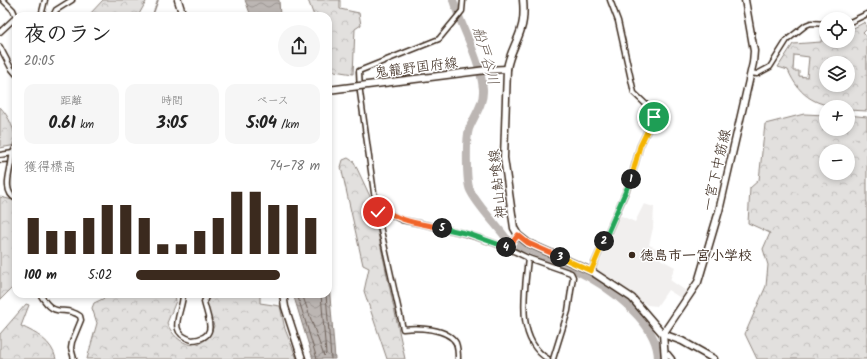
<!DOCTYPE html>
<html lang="ja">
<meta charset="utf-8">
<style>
:root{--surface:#fff;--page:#f6f6f6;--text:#222;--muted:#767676;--accent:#3b2a1e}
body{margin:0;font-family:Kalam,"Klee One",sans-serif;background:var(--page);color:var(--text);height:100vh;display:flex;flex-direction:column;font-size:15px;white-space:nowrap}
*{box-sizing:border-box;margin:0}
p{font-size:13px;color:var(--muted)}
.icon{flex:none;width:22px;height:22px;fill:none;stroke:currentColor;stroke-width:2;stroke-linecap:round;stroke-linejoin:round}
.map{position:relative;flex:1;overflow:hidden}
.sheet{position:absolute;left:12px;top:12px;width:320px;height:286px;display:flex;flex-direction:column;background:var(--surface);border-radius:12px;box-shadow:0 2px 6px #0003}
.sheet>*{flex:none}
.controls{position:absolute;left:819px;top:12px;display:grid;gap:8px}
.controls a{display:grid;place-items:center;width:36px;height:36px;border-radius:50%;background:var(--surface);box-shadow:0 2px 6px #0003;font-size:20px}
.pin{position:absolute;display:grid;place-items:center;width:34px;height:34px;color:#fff;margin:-17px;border:2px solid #fff;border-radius:50%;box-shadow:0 1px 4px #0007}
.km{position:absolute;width:20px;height:20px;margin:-10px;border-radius:50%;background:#222;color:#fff;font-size:11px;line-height:20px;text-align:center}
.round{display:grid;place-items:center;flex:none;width:42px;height:42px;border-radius:21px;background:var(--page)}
.headline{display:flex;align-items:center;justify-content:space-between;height:68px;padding:0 12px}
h1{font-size:22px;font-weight:800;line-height:30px}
.metrics{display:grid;grid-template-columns:repeat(3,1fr);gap:6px;height:68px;padding:4px 12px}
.metrics div{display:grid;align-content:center;border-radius:10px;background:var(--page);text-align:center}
.metrics b{font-size:17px;font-weight:800}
.metrics small{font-size:11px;font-weight:400}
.metrics p{font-size:11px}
.chart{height:112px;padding:8px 12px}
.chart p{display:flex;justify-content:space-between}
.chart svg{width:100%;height:72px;margin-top:4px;stroke:var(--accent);stroke-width:6}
ul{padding:0 12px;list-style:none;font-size:13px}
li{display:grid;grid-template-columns:64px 48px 1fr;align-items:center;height:30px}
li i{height:10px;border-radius:5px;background:var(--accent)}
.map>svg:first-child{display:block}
.built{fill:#f1efee}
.forest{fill:url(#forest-crowns);stroke:#8e857e;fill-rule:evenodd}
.water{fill:url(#water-waves);stroke:#887e77}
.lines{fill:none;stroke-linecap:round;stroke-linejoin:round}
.shore{stroke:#6f625a;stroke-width:1}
.stream{stroke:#887e77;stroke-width:1.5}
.river{stroke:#bcb6b3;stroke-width:8}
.street-casing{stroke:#3b2a1e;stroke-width:7}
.secondary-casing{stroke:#3b2a1e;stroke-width:9}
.primary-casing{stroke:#3b2a1e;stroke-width:9}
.street{stroke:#fff;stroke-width:4}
.secondary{stroke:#fff;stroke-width:6}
.primary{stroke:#fff;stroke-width:6}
.street-bridge-casing{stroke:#3b2a1e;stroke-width:7;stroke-linecap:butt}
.secondary-bridge-casing{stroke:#3b2a1e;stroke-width:9;stroke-linecap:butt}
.street-bridge{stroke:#fff;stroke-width:4}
.secondary-bridge{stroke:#fff;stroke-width:6}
.split-1-casing{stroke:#fff;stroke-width:8}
.split-2-casing{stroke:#fff;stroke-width:8}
.split-3-casing{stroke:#fff;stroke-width:8}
.split-4-casing{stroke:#fff;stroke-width:8}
.split-5-casing{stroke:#fff;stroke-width:8}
.split-6-casing{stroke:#fff;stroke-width:8}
.split-1{stroke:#f5b400;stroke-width:5}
.split-2{stroke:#22a559;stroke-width:5}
.split-3{stroke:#f5b400;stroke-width:5}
.split-4{stroke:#f0652b;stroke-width:5}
.split-5{stroke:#22a559;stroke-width:5}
.split-6{stroke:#f0652b;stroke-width:5}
.poi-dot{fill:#3b2a1e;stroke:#fff;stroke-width:1.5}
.labels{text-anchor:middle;stroke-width:3;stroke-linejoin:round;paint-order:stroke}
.street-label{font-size:14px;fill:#3b2a1e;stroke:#fff}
.poi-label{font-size:14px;font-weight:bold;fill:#3b2a1e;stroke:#fff;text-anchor:start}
.water-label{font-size:15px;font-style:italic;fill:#685b52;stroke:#fff}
</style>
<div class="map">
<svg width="867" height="359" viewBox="0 0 867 359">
<defs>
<pattern id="forest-crowns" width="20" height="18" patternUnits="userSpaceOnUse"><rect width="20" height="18" fill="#e2e0de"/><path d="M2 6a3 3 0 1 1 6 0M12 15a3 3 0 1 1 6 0" fill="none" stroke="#c3c0be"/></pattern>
<pattern id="water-waves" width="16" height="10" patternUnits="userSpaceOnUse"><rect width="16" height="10" fill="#bcb6b3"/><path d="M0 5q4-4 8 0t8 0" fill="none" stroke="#9a9491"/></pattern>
</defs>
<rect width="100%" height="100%" fill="#fff"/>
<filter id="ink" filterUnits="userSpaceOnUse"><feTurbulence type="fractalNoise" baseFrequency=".025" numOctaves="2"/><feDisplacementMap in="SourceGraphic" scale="8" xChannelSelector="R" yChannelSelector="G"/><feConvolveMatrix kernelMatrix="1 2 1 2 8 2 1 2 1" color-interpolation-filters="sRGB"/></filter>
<g filter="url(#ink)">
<!-- built -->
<polygon class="built" points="644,204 654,207 653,228 649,245 663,251 660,259 675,267 670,280 689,293 684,300 668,290 657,306 647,305 596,270 619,215 635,222"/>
<!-- forest -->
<g class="forest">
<polygon points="103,0 147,0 138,16 88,16"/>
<polygon points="308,0 340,0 340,9 359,13 361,25 355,29 353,74 328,70 328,16 314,16"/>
<path d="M865 22 867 29 863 33 867 37V111L848 110V107C818 107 800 98 788 70L778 67 793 44 821 42 822 33H826V41H848V31ZM794 55 809 57 807 77 799 76V71H793ZM826 63H848V85H826Z"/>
<path d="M0 107C9 116 16 132 16 145L0 148Z"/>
<path d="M804 114 826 115V129H848V115L867 117V359H757L745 334 766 286 768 265 763 249 770 233 748 223 750 188 759 180 765 124ZM826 151H848V173H826Z"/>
<polygon points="348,158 354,162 375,207 374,215 405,359 387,359 364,291 369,268 363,265 341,167 343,160"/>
<polygon points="0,197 13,200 16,197 16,284 0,300"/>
<path d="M113 294H175L176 301 167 323C177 347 203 355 214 326L206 303 210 294H260V303L280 306 285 329 297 359H87L97 323 92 308 94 303Z"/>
<path d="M26 304 29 305 21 326C36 333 52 341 56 359H0V334Z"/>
</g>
<!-- water -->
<g class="water">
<polygon points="245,0 279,0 280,16 251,16"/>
<polygon points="328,271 335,359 313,359 293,294 328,294"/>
</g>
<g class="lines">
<!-- shore -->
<g class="shore">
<polyline points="297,294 317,359"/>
<polyline points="302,294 324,356 326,354 321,294"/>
<polyline points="326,294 331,359"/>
</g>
<!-- stream -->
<polyline class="stream" points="153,14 158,0"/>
<!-- river -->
<path class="river" d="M453 0C462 29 480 58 483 89 484 104 474 116 469 129 466 138 466 182 470 190 477 205 496 224 506 238L513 243C560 263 603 277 638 316 649 328 658 342 658 359"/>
<!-- street casing -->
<g class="street-casing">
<g id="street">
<polyline points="3,0 13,10 16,17"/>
<path d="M463 0 462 11 439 39 359 71 360 92 374 193C379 207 388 214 402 220 449 229 485 236 528 258 525 291 515 339 548 359"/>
<polyline points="41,16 45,0"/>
<polyline points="53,16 56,10 72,0"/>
<polyline points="848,23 867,14"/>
<polyline points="0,32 16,17"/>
<polyline points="0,47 11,68 16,74"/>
<polyline points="751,73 757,74 770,67 787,40 806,25 811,23 826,24"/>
<polyline points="0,155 13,153"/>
<polyline points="12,155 16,146"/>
<polyline points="0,160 16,159"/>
<path d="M11 164C9 175 3 192 16 199"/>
<path d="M380 206 378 217 403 329C417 327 448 328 456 343 458 348 458 354 458 359"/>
<polyline points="508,248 518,235"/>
<polyline points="528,258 571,273 573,277 568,311 553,359"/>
<polyline points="591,271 630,182 640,146 654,117 653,111 634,93 618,21 610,0"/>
<path d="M40 294C56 321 63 304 80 316L81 320 72 342 71 348 74 359"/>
<path d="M183 294C183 313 165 332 192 340 219 338 208 319 204 302L207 294"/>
<polyline points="664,353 668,354 672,359"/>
</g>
</g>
<!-- secondary casing -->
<g class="secondary-casing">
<g id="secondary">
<polyline points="178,0 183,16"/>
<polyline points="486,70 507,69"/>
<polyline points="283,294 285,307 302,359"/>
<polyline points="714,359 682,341 663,334 698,282 719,211 753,63 754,51 745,0"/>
</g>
</g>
<!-- primary casing -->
<g class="primary-casing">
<path id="primary" d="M523 0C524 10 524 20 521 29 517 43 509 54 507 69L504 158 514 228 518 235 528 243 591 271 632 298 663 334 665 359"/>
</g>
<!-- street -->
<use href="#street" class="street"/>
<!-- secondary -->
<use href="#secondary" class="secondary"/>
<!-- primary -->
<use href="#primary" class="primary"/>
<!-- street-bridge casing -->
<g class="street-bridge-casing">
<polyline id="street-bridge" points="11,164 12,157"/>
</g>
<!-- secondary-bridge casing -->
<g class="secondary-bridge-casing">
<polyline id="secondary-bridge" points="328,90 486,70"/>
</g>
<!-- street-bridge -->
<use href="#street-bridge" class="street-bridge"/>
<!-- secondary-bridge -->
<use href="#secondary-bridge" class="secondary-bridge"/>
</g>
</g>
<g class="lines" filter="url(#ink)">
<!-- split-1 casing -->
<g class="split-1-casing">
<polyline id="split-1" points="631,179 640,146 654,117"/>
</g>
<!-- split-2 casing -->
<g class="split-2-casing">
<polyline id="split-2" points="604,241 631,179"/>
</g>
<!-- split-3 casing -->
<g class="split-3-casing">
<polyline id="split-3" points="560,257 591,271 604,241"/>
</g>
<!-- split-4 casing -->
<g class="split-4-casing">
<polyline id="split-4" points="506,247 508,248 518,235 528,243 560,257"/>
</g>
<!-- split-5 casing -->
<g class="split-5-casing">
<polyline id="split-5" points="442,228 469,234 506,247"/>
</g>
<!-- split-6 casing -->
<g class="split-6-casing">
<path id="split-6" d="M378 212 380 206C398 222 419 223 442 228"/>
</g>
<!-- split-1 -->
<use href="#split-1" class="split-1"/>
<!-- split-2 -->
<use href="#split-2" class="split-2"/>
<!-- split-3 -->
<use href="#split-3" class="split-3"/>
<!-- split-4 -->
<use href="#split-4" class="split-4"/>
<!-- split-5 -->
<use href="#split-5" class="split-5"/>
<!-- split-6 -->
<use href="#split-6" class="split-6"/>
</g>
<!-- markers -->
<circle class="poi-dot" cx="632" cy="255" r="4"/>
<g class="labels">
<!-- street labels -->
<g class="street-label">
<text transform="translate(416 67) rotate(-7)" y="5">鬼籠野国府線</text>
<text transform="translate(716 170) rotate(-77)" y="5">一宮下中筋線</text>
<text transform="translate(497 184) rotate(-96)" y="5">神山鮎喰線</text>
</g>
<!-- poi labels -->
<g class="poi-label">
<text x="640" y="260">徳島市一宮小学校</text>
</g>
<!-- water labels -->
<g class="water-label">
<text transform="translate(486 56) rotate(74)" y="5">船戸谷川</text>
</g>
</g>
</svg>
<div class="controls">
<a><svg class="icon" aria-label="locate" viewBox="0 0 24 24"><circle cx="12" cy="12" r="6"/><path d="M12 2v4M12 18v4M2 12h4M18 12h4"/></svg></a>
<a><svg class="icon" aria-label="layers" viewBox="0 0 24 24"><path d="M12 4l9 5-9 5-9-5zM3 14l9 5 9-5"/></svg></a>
<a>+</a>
<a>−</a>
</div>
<div class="pin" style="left:654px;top:117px;background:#1e9e55"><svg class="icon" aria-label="arrive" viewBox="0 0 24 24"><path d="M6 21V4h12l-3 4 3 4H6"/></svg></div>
<div class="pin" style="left:378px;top:212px;background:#d93025"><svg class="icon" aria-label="check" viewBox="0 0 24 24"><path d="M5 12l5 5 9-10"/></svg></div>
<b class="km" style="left:631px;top:179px">1</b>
<b class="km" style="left:604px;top:241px">2</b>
<b class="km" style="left:560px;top:257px">3</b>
<b class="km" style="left:506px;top:247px">4</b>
<b class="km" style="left:442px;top:228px">5</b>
<section class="sheet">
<div class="headline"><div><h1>夜のラン</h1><p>20:05</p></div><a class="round"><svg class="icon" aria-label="share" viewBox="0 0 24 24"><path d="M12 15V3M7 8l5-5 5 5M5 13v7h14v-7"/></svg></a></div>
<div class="metrics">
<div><p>距離</p><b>0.61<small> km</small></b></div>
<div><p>時間</p><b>3:05</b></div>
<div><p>ペース</p><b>5:04<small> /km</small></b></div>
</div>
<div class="chart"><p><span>獲得標高</span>74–78 m</p>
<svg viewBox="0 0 160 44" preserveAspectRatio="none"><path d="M5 44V22M15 44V30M25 44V30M35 44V22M45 44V14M55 44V14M65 44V22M75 44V38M85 44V38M95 44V30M105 44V22M115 44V6M125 44V6M135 44V14M145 44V14M155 44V22"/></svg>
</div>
<ul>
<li><b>100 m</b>5:02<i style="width:78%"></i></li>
</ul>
</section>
</div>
